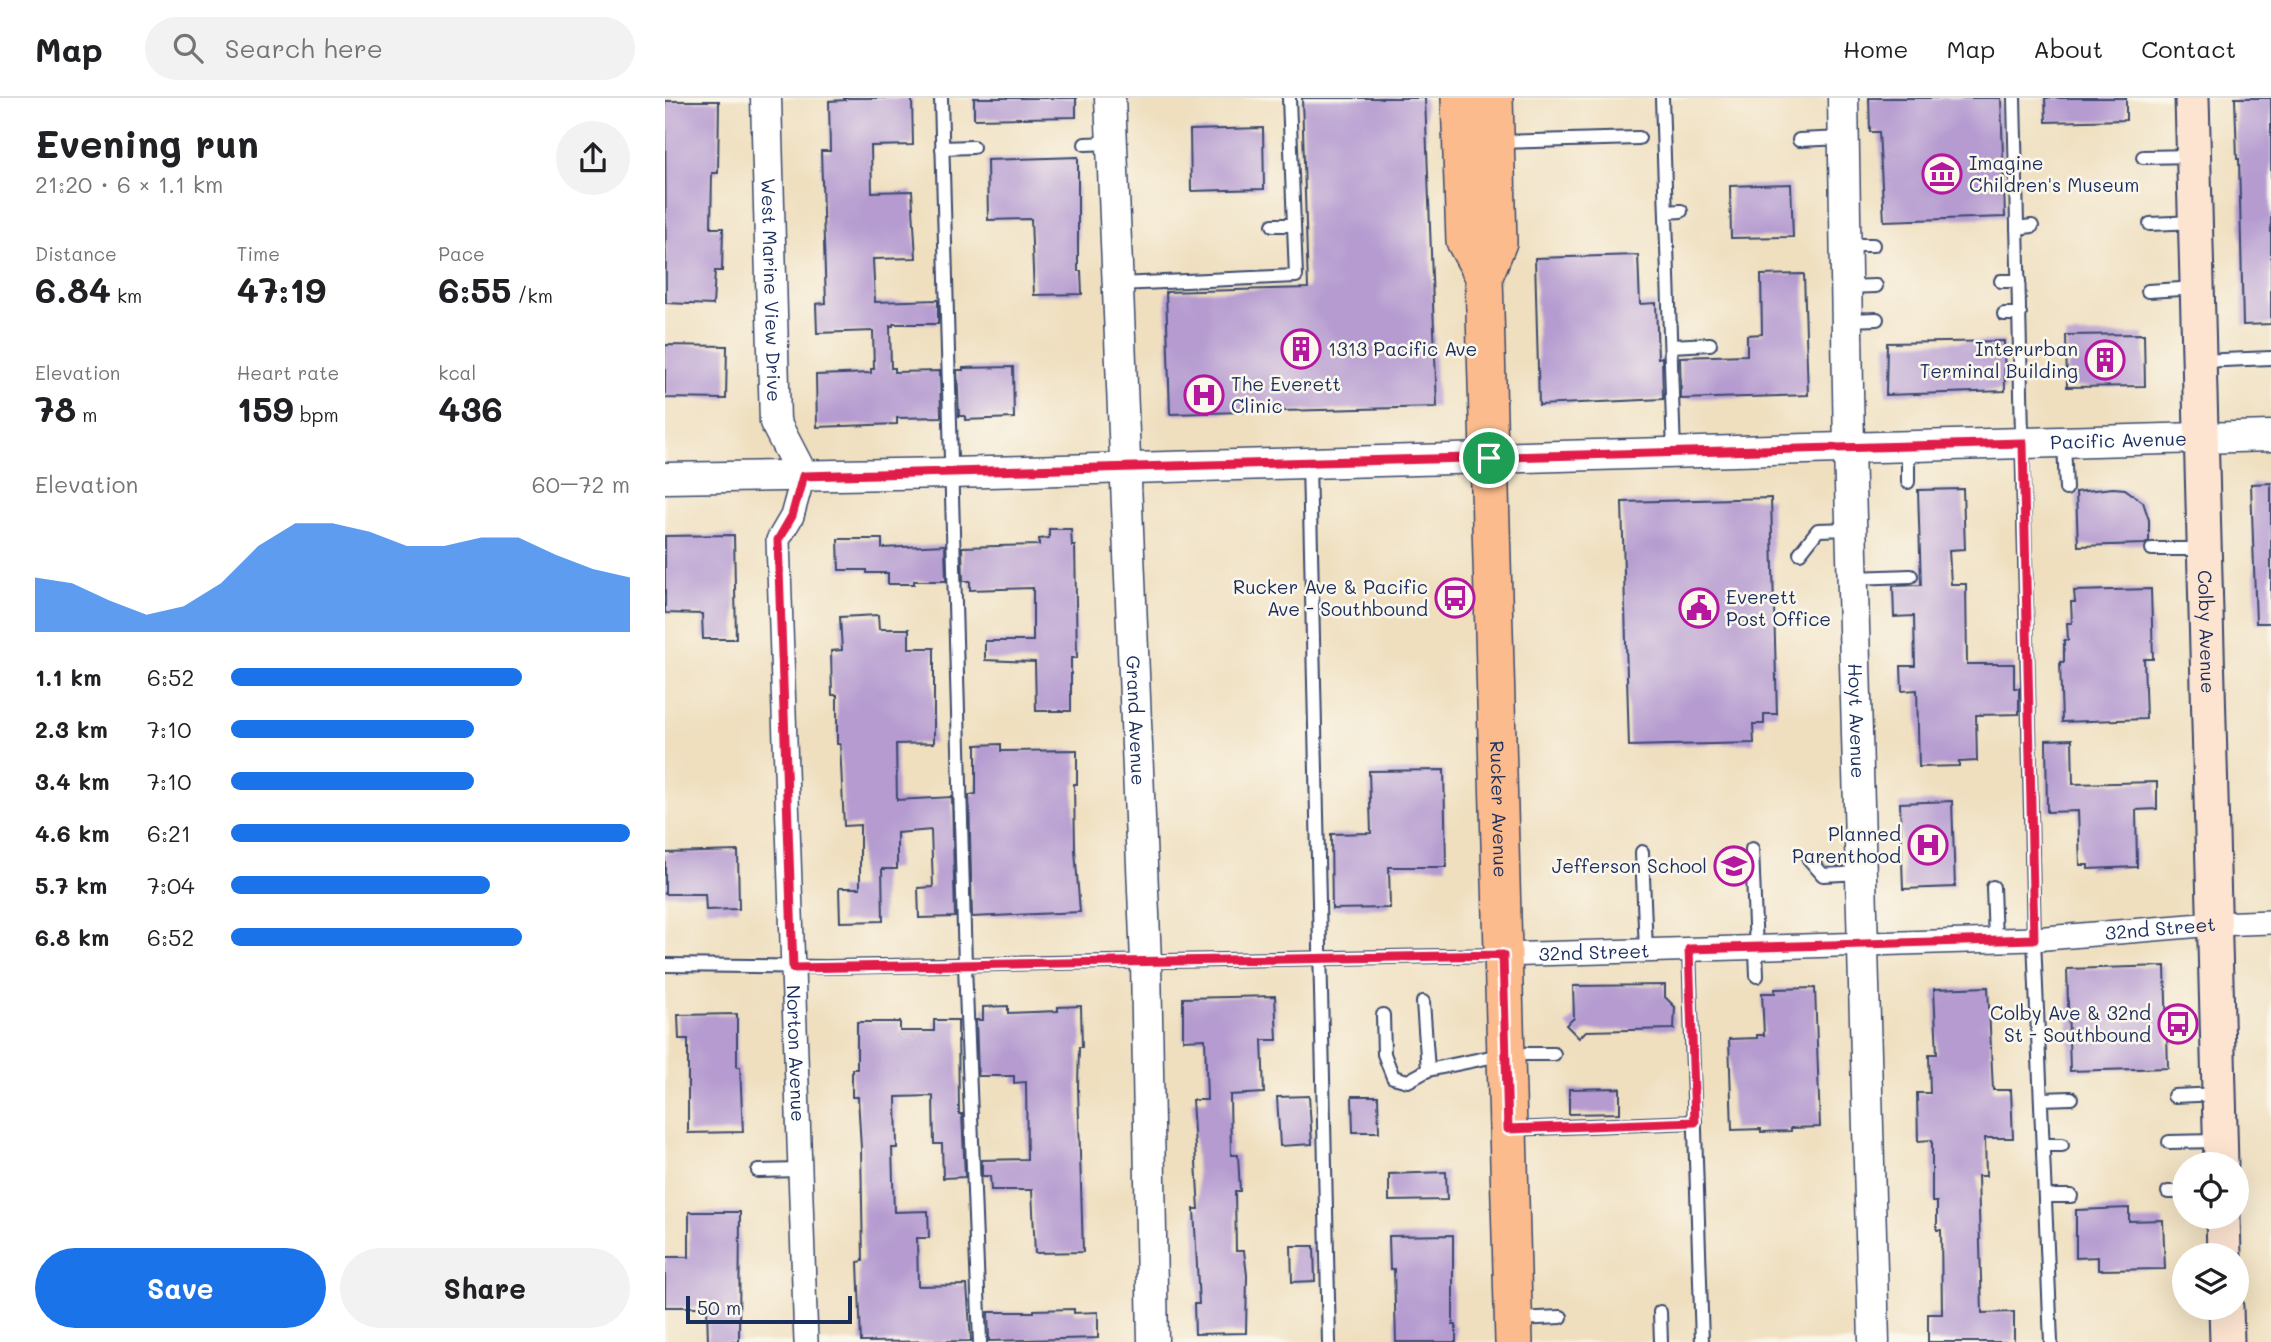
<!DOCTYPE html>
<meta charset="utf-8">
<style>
:root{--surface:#fff;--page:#f2f2f2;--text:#202124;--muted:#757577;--line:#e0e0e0;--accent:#1a73e8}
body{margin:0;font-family:Mali,sans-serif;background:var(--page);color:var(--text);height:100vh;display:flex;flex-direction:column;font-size:26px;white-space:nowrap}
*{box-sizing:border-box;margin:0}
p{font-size:23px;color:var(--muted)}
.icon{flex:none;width:38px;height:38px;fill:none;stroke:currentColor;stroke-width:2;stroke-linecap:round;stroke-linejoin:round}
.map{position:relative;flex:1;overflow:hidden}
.panel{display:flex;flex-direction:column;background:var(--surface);width:665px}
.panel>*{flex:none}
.controls{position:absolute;left:1507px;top:1054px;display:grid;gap:14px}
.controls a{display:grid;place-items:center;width:77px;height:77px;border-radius:50%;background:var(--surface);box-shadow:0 7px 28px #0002;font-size:35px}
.scale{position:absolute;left:21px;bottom:18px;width:166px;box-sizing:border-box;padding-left:7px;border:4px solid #1b2f5e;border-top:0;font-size:19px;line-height:24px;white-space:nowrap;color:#1b2f5e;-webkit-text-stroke:5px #fbf7ec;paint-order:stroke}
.pin{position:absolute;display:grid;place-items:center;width:60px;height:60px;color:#fff;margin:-30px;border:4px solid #fff;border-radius:50%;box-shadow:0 2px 7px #0007}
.round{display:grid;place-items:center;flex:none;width:74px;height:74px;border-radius:37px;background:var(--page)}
.head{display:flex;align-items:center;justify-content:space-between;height:119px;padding:0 35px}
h1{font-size:38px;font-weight:800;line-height:52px}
.metrics{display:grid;grid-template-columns:repeat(3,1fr);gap:10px;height:119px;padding:7px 35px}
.metrics div{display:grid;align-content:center}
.metrics b{font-size:35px;font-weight:800}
.metrics small{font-size:19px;font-weight:400}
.metrics p{font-size:19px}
.chart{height:196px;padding:14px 35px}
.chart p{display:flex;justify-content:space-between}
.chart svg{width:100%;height:126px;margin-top:7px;fill:var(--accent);opacity:.7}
.action{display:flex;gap:14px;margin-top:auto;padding:14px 35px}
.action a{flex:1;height:80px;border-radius:42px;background:var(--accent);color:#fff;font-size:28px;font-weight:800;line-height:80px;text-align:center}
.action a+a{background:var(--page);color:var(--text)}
ul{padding:0 35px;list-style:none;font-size:23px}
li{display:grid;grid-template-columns:112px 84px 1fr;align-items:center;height:52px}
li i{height:18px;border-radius:9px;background:var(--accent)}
header{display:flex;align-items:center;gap:42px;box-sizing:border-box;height:98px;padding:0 35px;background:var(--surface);border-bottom:2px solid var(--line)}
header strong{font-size:33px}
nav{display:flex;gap:38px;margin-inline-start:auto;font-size:24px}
.search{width:490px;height:63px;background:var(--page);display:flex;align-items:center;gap:18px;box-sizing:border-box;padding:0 24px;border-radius:38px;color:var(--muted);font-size:26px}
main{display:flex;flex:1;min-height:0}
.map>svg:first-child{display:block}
.building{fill:#b59bd0}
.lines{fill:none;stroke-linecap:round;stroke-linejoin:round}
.service-casing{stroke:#3b496d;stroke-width:16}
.minor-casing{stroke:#3b496d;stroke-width:26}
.tertiary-casing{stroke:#3b496d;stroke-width:33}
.secondary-casing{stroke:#3b496d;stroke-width:37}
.primary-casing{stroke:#3b496d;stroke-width:40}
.service{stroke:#fff;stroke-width:12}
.minor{stroke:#fff;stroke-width:23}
.tertiary{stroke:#fff;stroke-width:30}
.secondary{stroke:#fde4d1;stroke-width:33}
.primary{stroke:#fbbb8c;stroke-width:37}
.route-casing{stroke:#fff;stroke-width:14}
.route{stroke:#e11d48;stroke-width:9}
.labels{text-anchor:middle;stroke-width:5;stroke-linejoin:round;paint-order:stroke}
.poi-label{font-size:19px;fill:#1b2f5e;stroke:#fbf7ec;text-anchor:end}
.street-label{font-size:19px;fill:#1b2f5e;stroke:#fbf7ec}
</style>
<header>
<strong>Map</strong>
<div class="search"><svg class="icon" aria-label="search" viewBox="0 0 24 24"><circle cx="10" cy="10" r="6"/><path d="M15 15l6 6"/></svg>Search here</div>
<nav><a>Home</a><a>Map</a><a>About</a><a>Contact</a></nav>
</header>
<main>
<section class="panel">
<div class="head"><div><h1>Evening run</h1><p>21:20 · 6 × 1.1 km</p></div><a class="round"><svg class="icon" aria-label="share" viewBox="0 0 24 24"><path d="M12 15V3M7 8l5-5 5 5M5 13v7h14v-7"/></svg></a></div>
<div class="metrics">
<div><p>Distance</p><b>6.84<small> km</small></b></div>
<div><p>Time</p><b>47:19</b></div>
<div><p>Pace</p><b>6:55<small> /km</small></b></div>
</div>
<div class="metrics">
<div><p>Elevation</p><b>78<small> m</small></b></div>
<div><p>Heart rate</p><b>159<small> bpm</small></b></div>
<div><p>kcal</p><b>436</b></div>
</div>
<div class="chart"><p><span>Elevation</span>60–72 m</p>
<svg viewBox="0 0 160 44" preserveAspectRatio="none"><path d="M0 44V25L10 27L20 33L30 38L40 35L50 27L60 14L70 6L80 6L90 9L100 14L110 14L120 11L130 11L140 17L150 22L160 25V44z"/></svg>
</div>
<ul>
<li><b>1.1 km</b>6:52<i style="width:73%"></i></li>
<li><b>2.3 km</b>7:10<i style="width:61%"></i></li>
<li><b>3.4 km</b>7:10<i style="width:61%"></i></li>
<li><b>4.6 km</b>6:21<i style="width:100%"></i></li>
<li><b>5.7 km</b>7:04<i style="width:65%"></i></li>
<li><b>6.8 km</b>6:52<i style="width:73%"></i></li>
</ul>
<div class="action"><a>Save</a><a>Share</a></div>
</section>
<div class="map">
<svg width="1606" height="1244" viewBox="0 0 1606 1244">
<rect width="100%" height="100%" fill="#fbf7ec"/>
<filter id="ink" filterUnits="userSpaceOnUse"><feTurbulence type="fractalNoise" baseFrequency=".0143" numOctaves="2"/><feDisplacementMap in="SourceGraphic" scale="14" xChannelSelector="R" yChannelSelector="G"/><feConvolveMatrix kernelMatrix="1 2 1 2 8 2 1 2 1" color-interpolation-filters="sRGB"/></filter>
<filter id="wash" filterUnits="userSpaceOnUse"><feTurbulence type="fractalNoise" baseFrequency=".00686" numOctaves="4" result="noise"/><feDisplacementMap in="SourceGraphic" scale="28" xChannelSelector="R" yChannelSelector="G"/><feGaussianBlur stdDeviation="1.57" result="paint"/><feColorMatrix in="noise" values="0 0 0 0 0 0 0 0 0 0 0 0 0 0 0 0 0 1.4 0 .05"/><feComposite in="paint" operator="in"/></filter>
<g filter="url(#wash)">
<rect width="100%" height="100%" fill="#efdfbf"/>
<g id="blocks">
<!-- building -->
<g class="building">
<polygon points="179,0 247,0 248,47 206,48 207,94 247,93 251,160 208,161 210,204 273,202 273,226 228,226 228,228 225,228 226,270 230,270 230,274 275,273 276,319 232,320 232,326 152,329 151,277 206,275 206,271 209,271 208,233 152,235 151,206 161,205 156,53 165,53 164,3 180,2"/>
<polygon points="309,0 411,0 411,19 309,21"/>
<polygon points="637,0 760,0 772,309 505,316 501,194 643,190"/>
<polygon points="1204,0 1336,0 1340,119 1219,123 1214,34 1205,34"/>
<polygon points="1380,0 1461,0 1461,22 1381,24"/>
<polygon points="1570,0 1606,0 1606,226 1578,227 1574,61 1572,61"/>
<polygon points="0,3 54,3 53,75 47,75 46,130 58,130 57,173 50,173 48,207 1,205"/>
<polygon points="598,30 599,91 526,93 525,32"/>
<polygon points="413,59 413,173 416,173 417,196 369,197 366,121 323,122 322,62"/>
<polygon points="1126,86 1128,139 1066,140 1065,88"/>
<polygon points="973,157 975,206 991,205 993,260 997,259 998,301 874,307 870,160"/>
<polygon points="1139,176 1143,297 1016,301 1015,259 1082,257 1082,237 1097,236 1096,177"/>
<polygon points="1479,236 1480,288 1402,289 1401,237"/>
<polygon points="1339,243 1340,293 1221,297 1222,245"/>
<polygon points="0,247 62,248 61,301 0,300"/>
<polygon points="348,269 349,320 300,322 300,318 294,318 292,272 298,272 298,270"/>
<polygon points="1606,385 1606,525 1591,525 1586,386"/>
<polygon points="1448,390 1460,391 1478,404 1484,422 1484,443 1480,446 1413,448 1411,394"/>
<polygon points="1298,391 1300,451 1284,452 1286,486 1301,486 1302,566 1349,566 1349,590 1354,590 1354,616 1311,617 1312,663 1294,664 1294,668 1254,669 1252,592 1237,593 1236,568 1250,568 1249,518 1229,519 1228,488 1256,487 1253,392"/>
<polygon points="1106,400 1112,616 1099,616 1099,626 1088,626 1089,645 964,648 957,404"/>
<polygon points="384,431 406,431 407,448 410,448 412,560 406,560 406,613 371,613 370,564 320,562 320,543 368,543 368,490 305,492 305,483 298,483 297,449 374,447 374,441 384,440"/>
<polygon points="69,437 71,541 38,541 37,516 0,515 0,438"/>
<polygon points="173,441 217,441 217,450 280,447 281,483 249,483 249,486 223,486 223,475 202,475 202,472 174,472"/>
<polygon points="1486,491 1488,561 1479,561 1481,621 1397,624 1395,564 1399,564 1399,542 1403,542 1402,525 1407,525 1406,504 1410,504 1409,493"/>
<polygon points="213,517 214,531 244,531 244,550 269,550 269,645 231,646 232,702 287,699 290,819 254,820 253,790 268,789 266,732 232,735 232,771 217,771 218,823 175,824 174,790 195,790 195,727 179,728 175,646 172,646 172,597 167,597 166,553 177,552 175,519"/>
<polygon points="1407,641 1408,686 1492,684 1492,711 1471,712 1472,769 1423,771 1423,767 1415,767 1413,713 1382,714 1381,642"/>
<polygon points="336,646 336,653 412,652 412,686 409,686 410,752 415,814 307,819 304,697 311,696 311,647"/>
<polygon points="779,672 781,769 724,769 725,810 667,811 666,736 706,735 704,673"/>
<polygon points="1287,703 1290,789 1238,791 1235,705"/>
<polygon points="73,753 74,811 41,812 40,796 0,796 0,755"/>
<polygon points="1500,868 1503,970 1405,973 1402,871"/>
<polygon points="1000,887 1000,899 1010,909 1009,931 921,933 914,940 901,927 909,920 908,888"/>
<polygon points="1323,889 1328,992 1346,992 1348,1040 1320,1040 1321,1078 1313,1078 1317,1215 1349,1214 1349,1244 1263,1244 1263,1216 1277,1216 1276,1132 1272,1132 1272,1104 1267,1104 1267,1042 1253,1043 1252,995 1265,995 1264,956 1272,956 1269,891"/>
<polygon points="1150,890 1155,1029 1126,1030 1126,1033 1096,1034 1096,1031 1067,1032 1064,941 1092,940 1092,937 1099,937 1097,895 1110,895 1110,891"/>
<polygon points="610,898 612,942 597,942 599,995 565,997 566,1057 573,1057 575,1093 570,1093 571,1153 579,1153 582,1177 581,1235 530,1236 529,1206 534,1206 529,1111 534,1111 527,1002 542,1002 540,941 518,942 518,900"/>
<polygon points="343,908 343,915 393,913 393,909 416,908 417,949 414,949 413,989 418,1154 370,1155 367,1092 326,1092 325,1078 317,1078 317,1062 362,1061 361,984 349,985 349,978 313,978 311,922 318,922 318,909"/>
<polygon points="72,916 72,969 75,969 78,1034 23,1035 23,941 14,941 13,917"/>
<polygon points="269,922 293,922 294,1016 297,1016 300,1079 278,1080 277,1046 269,1046 268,998 231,999 232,1050 227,1050 229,1114 263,1113 264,1140 252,1140 253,1188 302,1187 306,1243 196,1244 193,1164 198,1163 196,1050 193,999 187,999 187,971 192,971 192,924 235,924 235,933 269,933"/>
<polygon points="955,990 955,1015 904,1016 904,991"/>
<polygon points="644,998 647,1046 615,1048 612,999"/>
<polygon points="687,998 713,998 714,1034 688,1034"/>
<polygon points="781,1074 782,1102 724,1103 724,1076"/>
<polygon points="1464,1110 1464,1123 1498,1122 1500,1171 1433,1172 1433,1159 1411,1160 1411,1112"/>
<polygon points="24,1114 75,1114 74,1244 43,1244 42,1209 0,1209 0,1159 24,1159"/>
<polygon points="788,1137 788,1227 791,1227 791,1244 731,1244 729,1171 725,1171 724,1138"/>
<polygon points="626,1148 649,1148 650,1183 627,1184"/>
<polygon points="409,1211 409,1215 433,1214 433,1240 324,1243 323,1214 369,1214 369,1212"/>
</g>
</g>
</g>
<g filter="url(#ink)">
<use href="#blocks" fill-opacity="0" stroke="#3b496d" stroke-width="2"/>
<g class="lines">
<!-- service casing -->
<g class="service-casing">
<g id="service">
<polyline points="276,0 300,867 315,1244"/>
<polyline points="997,0 1009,355"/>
<polyline points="1349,0 1369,841 1386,1244"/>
<polyline points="1134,42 1178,40"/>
<polyline points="835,44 974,40"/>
<polyline points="420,46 447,45"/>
<polyline points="277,50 308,49"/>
<polyline points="1478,59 1529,58"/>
<polyline points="1001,114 1016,113"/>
<polyline points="1485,126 1530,124"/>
<polyline points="608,127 629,127"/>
<polyline points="1352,130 1367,128"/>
<polyline points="1181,147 1208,147"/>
<polyline points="1336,183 1354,183"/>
<polyline points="454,186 631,178 624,0"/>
<polyline points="1181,189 1211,188"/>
<polyline points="1483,193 1533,190"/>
<polyline points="1339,216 1355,216"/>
<polyline points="1182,222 1212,221"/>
<polyline points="1006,248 1045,246"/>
<polyline points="1535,263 1606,260"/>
<polyline points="1399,344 1401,391"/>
<polyline points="1243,348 1243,384"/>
<polyline points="644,365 664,1244"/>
<polyline points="1487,451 1539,451"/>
<polyline points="1135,455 1153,432 1186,431"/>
<polyline points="1188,480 1246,478"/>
<polyline points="1087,751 1092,878"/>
<polyline points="977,754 981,853"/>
<polyline points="1144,761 1158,777 1196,775"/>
<polyline points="1328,789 1330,842"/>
<polyline points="1024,851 1037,1244"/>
<polyline points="0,867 161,869 835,857"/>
<polyline points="758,904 763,972 840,956 889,956"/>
<polyline points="718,917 719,956 728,979 743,983 763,972"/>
<polyline points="1509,998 1554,996"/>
<polyline points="1376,1001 1406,1000"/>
<polyline points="847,1031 1030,1024"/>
<polyline points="1504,1044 1552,1043"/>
<polyline points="1378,1047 1397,1047"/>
<polyline points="93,1073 135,1072"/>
<polyline points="1503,1094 1519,1094"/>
<polyline points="1380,1098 1406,1098"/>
<polyline points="995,1214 996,1244"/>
<polyline points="852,1221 896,1219"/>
</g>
</g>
<!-- minor casing -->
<g class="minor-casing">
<g id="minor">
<path id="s1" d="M138 378 127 418 113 442 141 1244"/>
<path id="s2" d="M838 857 1369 841 1549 826 1606 824"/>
</g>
</g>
<!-- tertiary casing -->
<g class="tertiary-casing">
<g id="tertiary">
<path id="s3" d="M101 0 110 324 138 378"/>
<path id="s4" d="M445 0 481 864 488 1244"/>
<path id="s5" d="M1178 0 1184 350 1209 1244"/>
<path id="s6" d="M0 380 286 375 1606 338"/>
</g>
</g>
<!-- secondary casing -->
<g class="secondary-casing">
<g id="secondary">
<path id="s7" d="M1527 0 1556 1066"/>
<polyline points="1558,1118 1559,1157"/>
<polyline points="1561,1209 1562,1244"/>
</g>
</g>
<!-- primary casing -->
<g class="primary-casing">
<g id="primary">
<polyline points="795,0 800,143 819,178"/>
<path id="s8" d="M829 0 833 144 819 178 849 1244"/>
</g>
</g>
<!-- service -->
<use href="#service" class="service"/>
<!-- minor -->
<use href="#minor" class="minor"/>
<!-- tertiary -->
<use href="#tertiary" class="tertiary"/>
<!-- secondary -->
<use href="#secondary" class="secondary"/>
<!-- primary -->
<use href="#primary" class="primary"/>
</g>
</g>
<g class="lines" filter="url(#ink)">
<!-- route casing -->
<g class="route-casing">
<polygon id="route" points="1358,345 1369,841 1024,851 1030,1024 843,1031 838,857 128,870 113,442 127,418 138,378"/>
</g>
<!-- route -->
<use href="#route" class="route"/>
</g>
<!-- icons -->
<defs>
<g id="museum-ring" transform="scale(2.0125)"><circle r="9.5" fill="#fbf7ec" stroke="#b5179e" stroke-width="1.5"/><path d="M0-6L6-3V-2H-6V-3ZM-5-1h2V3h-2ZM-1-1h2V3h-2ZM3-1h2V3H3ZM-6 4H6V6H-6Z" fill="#b5179e"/></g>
<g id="building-ring" transform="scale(2.0125)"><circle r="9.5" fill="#fbf7ec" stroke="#b5179e" stroke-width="1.5"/><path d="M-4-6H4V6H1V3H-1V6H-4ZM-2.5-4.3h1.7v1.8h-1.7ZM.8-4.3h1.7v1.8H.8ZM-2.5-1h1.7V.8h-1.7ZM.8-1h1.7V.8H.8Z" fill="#b5179e"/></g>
<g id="hospital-ring" transform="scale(2.0125)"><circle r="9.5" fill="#fbf7ec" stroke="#b5179e" stroke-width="1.5"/><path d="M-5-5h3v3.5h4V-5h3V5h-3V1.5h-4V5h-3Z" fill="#b5179e"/></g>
<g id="bus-ring" transform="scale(2.0125)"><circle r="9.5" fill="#fbf7ec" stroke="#b5179e" stroke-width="1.5"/><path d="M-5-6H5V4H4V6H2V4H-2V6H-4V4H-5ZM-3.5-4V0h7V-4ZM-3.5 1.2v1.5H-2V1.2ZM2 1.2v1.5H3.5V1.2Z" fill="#b5179e"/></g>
<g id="civic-ring" transform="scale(2.0125)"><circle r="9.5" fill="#fbf7ec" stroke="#b5179e" stroke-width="1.5"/><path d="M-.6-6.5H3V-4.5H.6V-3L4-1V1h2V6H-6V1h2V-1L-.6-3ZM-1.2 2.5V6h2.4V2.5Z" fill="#b5179e"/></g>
<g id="school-ring" transform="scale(2.0125)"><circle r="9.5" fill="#fbf7ec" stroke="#b5179e" stroke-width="1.5"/><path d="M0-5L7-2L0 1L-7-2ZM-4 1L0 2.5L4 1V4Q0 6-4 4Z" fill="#b5179e"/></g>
</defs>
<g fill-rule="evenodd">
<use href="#museum-ring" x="1277" y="76"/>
<use href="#building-ring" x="636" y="251"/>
<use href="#building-ring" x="1440" y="262"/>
<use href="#hospital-ring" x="539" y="297"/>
<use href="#bus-ring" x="790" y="500"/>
<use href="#civic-ring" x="1034" y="510"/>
<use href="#hospital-ring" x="1263" y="747"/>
<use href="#school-ring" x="1069" y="768"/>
<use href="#bus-ring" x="1513" y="926"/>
</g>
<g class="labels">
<!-- poi labels -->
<g class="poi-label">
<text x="1304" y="72" text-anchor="start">Imagine<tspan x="1304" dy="22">Children's Museum</tspan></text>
<text x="663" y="258" text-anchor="start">1313 Pacific Ave</text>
<text x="1413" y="258">Interurban<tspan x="1413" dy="22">Terminal Building</tspan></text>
<text x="566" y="293" text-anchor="start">The Everett<tspan x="566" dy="22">Clinic</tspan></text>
<text x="763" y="496">Rucker Ave &amp; Pacific<tspan x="763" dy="22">Ave - Southbound</tspan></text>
<text x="1061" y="506" text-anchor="start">Everett<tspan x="1061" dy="22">Post Office</tspan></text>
<text x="1236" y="743">Planned<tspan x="1236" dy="22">Parenthood</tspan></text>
<text x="1042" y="775">Jefferson School</text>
<text x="1486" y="922">Colby Ave &amp; 32nd<tspan x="1486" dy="22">St - Southbound</tspan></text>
</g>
<!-- street labels -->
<g class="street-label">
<text dy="7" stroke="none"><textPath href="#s3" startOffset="192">West Marine View Drive</textPath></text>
<text dy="7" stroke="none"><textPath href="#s6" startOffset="1454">Pacific Avenue</textPath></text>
<text dy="7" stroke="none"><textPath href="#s7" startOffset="534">Colby Avenue</textPath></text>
<text dy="7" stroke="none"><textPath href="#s4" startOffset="623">Grand Avenue</textPath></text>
<text dy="7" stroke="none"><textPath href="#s5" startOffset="623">Hoyt Avenue</textPath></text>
<text dy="7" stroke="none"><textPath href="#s8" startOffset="714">Rucker Avenue</textPath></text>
<text dy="7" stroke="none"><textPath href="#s2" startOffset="658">32nd Street</textPath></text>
<text dy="7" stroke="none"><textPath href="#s2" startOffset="91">32nd Street</textPath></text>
<text dy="7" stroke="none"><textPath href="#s1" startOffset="583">Norton Avenue</textPath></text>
</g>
</g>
</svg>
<div class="controls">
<a><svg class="icon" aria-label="locate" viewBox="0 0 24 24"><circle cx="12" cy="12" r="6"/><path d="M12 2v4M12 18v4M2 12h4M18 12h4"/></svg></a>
<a><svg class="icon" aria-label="layers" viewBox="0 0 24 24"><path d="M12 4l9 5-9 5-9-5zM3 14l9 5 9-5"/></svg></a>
</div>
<div class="scale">50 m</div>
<div class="pin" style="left:824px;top:360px;background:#1e9e55"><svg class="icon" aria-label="arrive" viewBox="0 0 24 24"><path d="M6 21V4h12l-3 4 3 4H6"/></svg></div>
</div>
</main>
